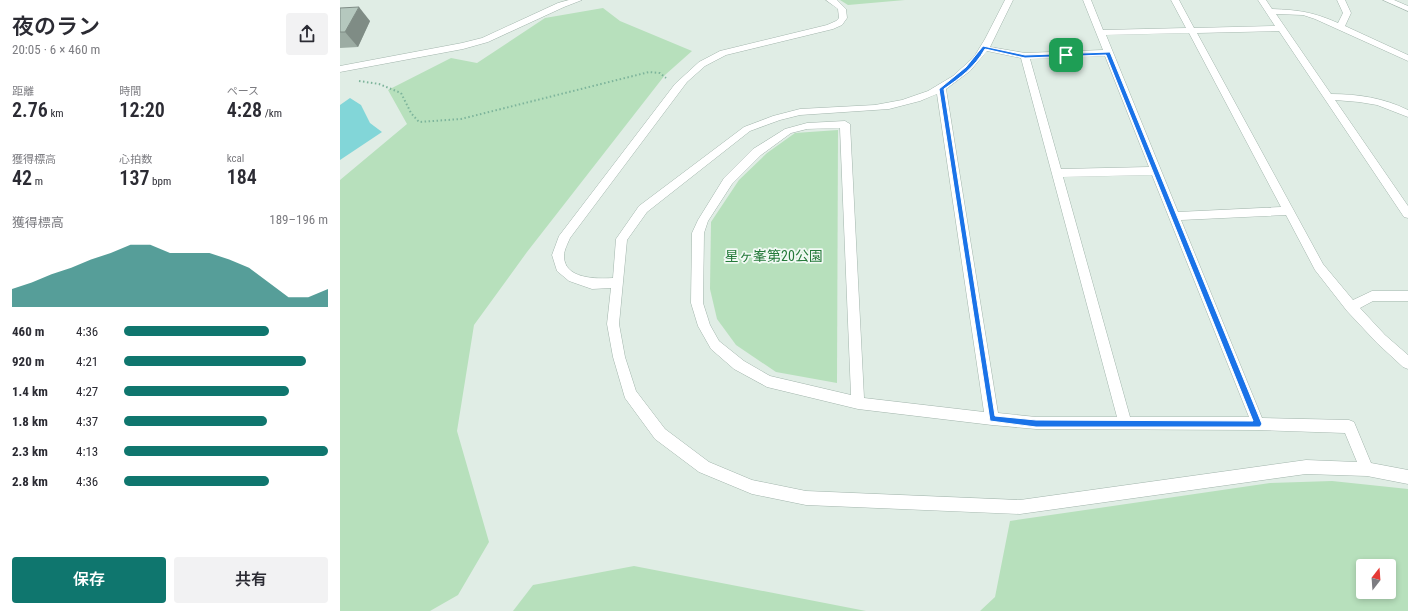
<!DOCTYPE html>
<html lang="ja">
<meta charset="utf-8">
<style>
:root{--surface:#fff;--page:#f2f2f3;--text:#2b2b33;--muted:#7c7c81;--accent:#0f766e}
body{margin:0;font-family:"Roboto Condensed","Noto Sans JP",sans-serif;background:var(--page);color:var(--text);height:100vh;display:flex;flex-direction:column;font-size:15px;white-space:nowrap}
*{box-sizing:border-box;margin:0}
p{font-size:13px;color:var(--muted)}
.icon{flex:none;width:22px;height:22px;fill:none;stroke:currentColor;stroke-width:2;stroke-linecap:round;stroke-linejoin:round}
.map{position:relative;flex:1;overflow:hidden}
.details{display:flex;flex-direction:column;background:var(--surface);width:340px}
.details>*{flex:none}
.needle{width:26px;rotate:17deg}
.tools{position:absolute;left:1016px;top:559px;display:grid;gap:8px}
.tools a{display:grid;place-items:center;width:40px;height:40px;border-radius:4px;background:var(--surface);box-shadow:0 2px 6px #0003;font-size:20px}
.pin{position:absolute;display:grid;place-items:center;width:34px;height:34px;color:#fff;margin:-17px;border-radius:8px;box-shadow:0 2px 6px #0006}
.round{display:grid;place-items:center;flex:none;width:42px;height:42px;border-radius:4px;background:var(--page)}
.headline{display:flex;align-items:center;justify-content:space-between;height:68px;padding:0 12px}
h1{font-size:22px;font-weight:600;line-height:30px}
.stats{display:grid;grid-template-columns:repeat(3,1fr);gap:6px;height:68px;padding:4px 12px}
.stats div{display:grid;align-content:center}
.stats b{font-size:20px;font-weight:600}
.stats small{font-size:11px;font-weight:400}
.stats p{font-size:11px}
.chart{height:112px;padding:8px 12px}
.chart p{display:flex;justify-content:space-between}
.chart svg{width:100%;height:72px;margin-top:4px;fill:var(--accent);opacity:.7}
.cta{display:flex;gap:8px;margin-top:auto;padding:8px 12px}
.cta a{flex:1;height:46px;border-radius:4px;background:var(--accent);color:#fff;font-size:16px;font-weight:600;line-height:46px;text-align:center}
.cta a+a{background:var(--page);color:var(--text)}
ul{padding:0 12px;list-style:none;font-size:13px}
li{display:grid;grid-template-columns:64px 48px 1fr;align-items:center;height:30px}
li i{height:10px;border-radius:5px;background:var(--accent)}
main{display:flex;flex:1;min-height:0}
.map>svg:first-child{display:block}
.green{fill:#b7e0bc;fill-rule:evenodd}
.water{fill:#82d6d8}
.lines{fill:none;stroke-linecap:round;stroke-linejoin:round}
.minor-casing{stroke:#a2b5ac;stroke-width:1}
.path{stroke:#7db49b;stroke-width:2;stroke-dasharray:1.5 2.5;stroke-linecap:butt}
.minor{fill:#fff;fill-rule:evenodd}
.wall{fill:#9caca3}
.shaded-wall{fill:#7f8c85}
.building{fill:#b5c8be;stroke:#7f8c85}
.route{fill:#1a73e8;stroke:#fff;fill-rule:evenodd}
.labels{text-anchor:middle;stroke-width:3.5;stroke-linejoin:round;paint-order:stroke}
.park-label{font-size:14px;fill:#257a3a;stroke:#f1f9f4}
</style>
<main>
<section class="details">
<div class="headline"><div><h1>夜のラン</h1><p>20:05 · 6 × 460 m</p></div><a class="round"><svg class="icon" aria-label="share" viewBox="0 0 24 24"><path d="M12 15V3M7 8l5-5 5 5M5 13v7h14v-7"/></svg></a></div>
<div class="stats">
<div><p>距離</p><b>2.76<small> km</small></b></div>
<div><p>時間</p><b>12:20</b></div>
<div><p>ペース</p><b>4:28<small> /km</small></b></div>
</div>
<div class="stats">
<div><p>獲得標高</p><b>42<small> m</small></b></div>
<div><p>心拍数</p><b>137<small> bpm</small></b></div>
<div><p>kcal</p><b>184</b></div>
</div>
<div class="chart"><p><span>獲得標高</span>189–196 m</p>
<svg viewBox="0 0 160 44" preserveAspectRatio="none"><path d="M0 44V33L10 29L20 24L30 20L40 15L50 11L60 6L70 6L80 11L90 11L100 11L110 15L120 20L130 29L140 38L150 38L160 33V44z"/></svg>
</div>
<ul>
<li><b>460 m</b>4:36<i style="width:71%"></i></li>
<li><b>920 m</b>4:21<i style="width:89%"></i></li>
<li><b>1.4 km</b>4:27<i style="width:81%"></i></li>
<li><b>1.8 km</b>4:37<i style="width:70%"></i></li>
<li><b>2.3 km</b>4:13<i style="width:100%"></i></li>
<li><b>2.8 km</b>4:36<i style="width:71%"></i></li>
</ul>
<div class="cta"><a>保存</a><a>共有</a></div>
</section>
<div class="map">
<svg width="1068" height="611" viewBox="0 0 1068 611">
<rect width="100%" height="100%" fill="#e0ede5"/>
<!-- green -->
<g class="green">
<polygon points="500,0 565,0 508,5"/>
<polygon points="263,8 280,21 352,51 325,75 187,252 134,325 117,431 149,542 118,595 90,611 0,611 0,180 67,124 48,90 111,58 137,63 205,18"/>
<polygon points="498,130 497,383 436,372 396,345 377,319 370,289 371,222 399,180 427,153 455,133"/>
<path d="M992 481 1068 489V611H640L655 597 670 521 930 483ZM1023 566H1049V592H1023Z"/>
<polygon points="294,566 526,611 173,611 193,585"/>
</g>
<!-- water -->
<polygon class="water" points="10,98 21,105 30,123 42,132 0,160 0,105"/>
<g class="lines">
<!-- minor casing -->
<g class="minor-casing">
<g id="minor">
<polygon points="229,0 242,0 224,7 148,42 123,49 0,72 0,66 122,43 142,38 218,3"/>
<path d="M486 0H497L506 9 507 18 502 25 493 29 386 55 365 66 347 82 230 238C228 243 224 250 224 256 224 279 256 279 273 278L276 239 299 206 404 127 433 116 460 109 535 105 562 100 588 91 613 76 634 57 645 39 665 0H673L650 47 685 53 763 50 743 0H751L763 30 846 28 831 0H839L854 28 935 26 918 0H926L932 9C959 10 973 12 998 23L1003 13 997 0H1005L1011 13 1005 26 1068 55V61L975 19 963 15 936 14 991 94C1018 94 1044 98 1068 110V117L1037 105 1019 102 995 100 1068 206V218L1064 217 939 31 857 33 983 264 1013 300 1032 291H1068V301H1033L1020 308 1045 335 1068 355V369L1063 367 1037 343 1007 311 975 270 946 215 841 220 922 418 1009 420 1014 422 1031 463 1068 470V484L1027 476 966 474 680 514 466 505 412 494 359 472 315 439 285 398 273 357 267 324 271 288 252 289 229 281 217 271 212 255 219 236 335 84 359 62 380 51 487 25 496 21 499 18 498 9ZM849 33 941 207 838 212 766 35ZM647 51 681 58 777 417H696L658 413 606 89 630 71ZM765 56 809 167 721 169 690 59ZM597 94 644 412 524 398 510 124 505 121 467 123 445 129 413 149 384 178 358 220 352 233 351 303 358 326 371 349 394 369 427 387 518 409 652 425 696 429 918 430 1005 433 1017 462 966 460 680 500 466 491 412 480 369 462 325 429 296 391 285 357 279 324 287 240 307 212 410 131 440 120 460 115 549 109 580 101ZM500 128 511 395 430 376 404 361 379 341 370 325 363 303 364 233 368 221 392 184 421 155 451 133 467 129ZM812 175 909 417H790L723 177Z"/>
<polygon points="1043,0 1054,0 1068,6 1068,11"/>
</g>
</g>
<!-- path -->
<polyline class="path" points="19,81 39,84 61,93 71,113 79,122 121,119 309,72 320,73 326,78"/>
<!-- minor -->
<use href="#minor" class="minor"/>
</g>
<!-- wall -->
<polygon class="wall" points="0,8 30,21 18,47 0,48"/>
<!-- shaded-wall -->
<polygon class="shaded-wall" points="19,7 30,21 18,47 5,32"/>
<!-- building -->
<polygon class="building" points="19,7 5,32 0,32 0,8"/>
<!-- route -->
<path class="route" d="M643 46 685 55 770 52 922 424 920 427H696L650 421 599 89 626 67ZM645 49 685 58 766 55 913 421 696 420 655 416 604 89C620 78 635 67 645 49Z"/>
<g class="labels">
<!-- park labels -->
<g class="park-label">
<text x="434" y="261">星ヶ峯第20公園</text>
</g>
</g>
</svg>
<div class="tools">
<a><svg class="needle" viewBox="-14 -14 28 28"><path d="M0-13l5 13h-10z" fill="#e53935"/><path d="M0 13l5-13h-10z" fill="#7c7c81"/></svg></a>
</div>
<div class="pin" style="left:726px;top:55px;background:#1e9e55"><svg class="icon" aria-label="arrive" viewBox="0 0 24 24"><path d="M6 21V4h12l-3 4 3 4H6"/></svg></div>
</div>
</main>
